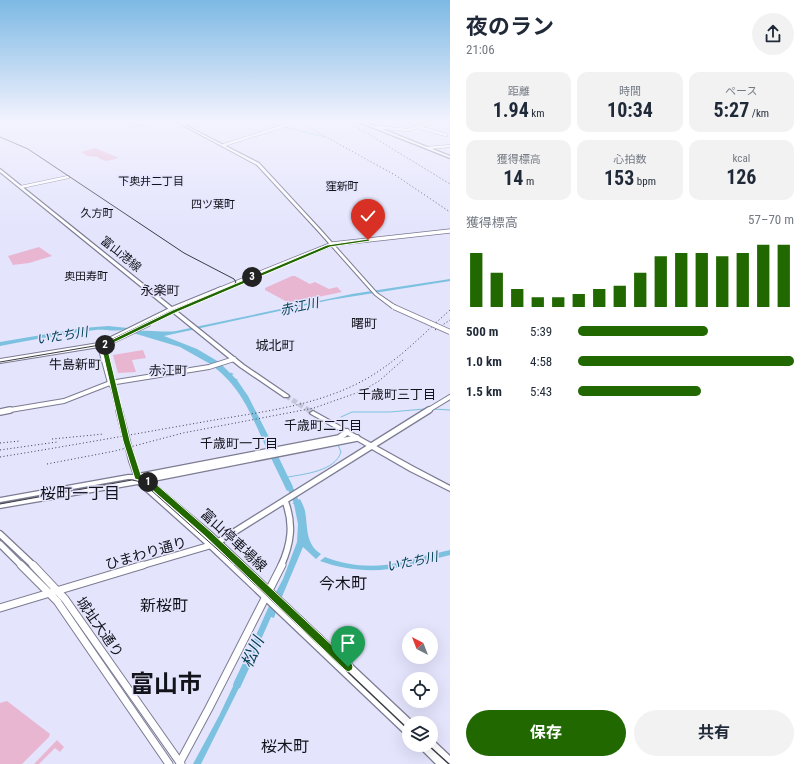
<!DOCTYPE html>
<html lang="ja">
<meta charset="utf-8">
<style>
:root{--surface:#fff;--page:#f2f2f3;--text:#1f2937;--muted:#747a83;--accent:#216800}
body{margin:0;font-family:"Roboto Condensed","Noto Sans JP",sans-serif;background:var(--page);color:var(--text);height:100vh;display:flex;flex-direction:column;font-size:15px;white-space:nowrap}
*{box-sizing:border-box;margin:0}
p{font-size:13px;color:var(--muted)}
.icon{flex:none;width:22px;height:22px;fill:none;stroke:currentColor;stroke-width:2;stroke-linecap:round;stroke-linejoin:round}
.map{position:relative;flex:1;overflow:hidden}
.side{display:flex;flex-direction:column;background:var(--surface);width:360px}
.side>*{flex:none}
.needle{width:26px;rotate:318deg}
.controls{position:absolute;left:402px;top:628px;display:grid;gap:8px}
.controls a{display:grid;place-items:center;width:36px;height:36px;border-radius:50%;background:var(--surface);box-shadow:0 4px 16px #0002;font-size:20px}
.pin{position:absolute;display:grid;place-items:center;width:34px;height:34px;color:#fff;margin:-41px -17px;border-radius:50% 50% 50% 0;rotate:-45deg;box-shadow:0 0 4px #0007}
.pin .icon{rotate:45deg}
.km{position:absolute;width:20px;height:20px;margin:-10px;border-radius:50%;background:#222;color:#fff;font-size:11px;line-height:20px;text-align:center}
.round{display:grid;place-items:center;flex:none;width:42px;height:42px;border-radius:21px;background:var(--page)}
.headline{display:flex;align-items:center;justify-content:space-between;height:68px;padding:0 16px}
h1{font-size:22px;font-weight:700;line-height:30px}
.stats{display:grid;grid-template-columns:repeat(3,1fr);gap:6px;height:68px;padding:4px 16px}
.stats div{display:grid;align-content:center;border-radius:10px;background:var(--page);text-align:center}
.stats b{font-size:20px;font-weight:700}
.stats small{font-size:11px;font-weight:400}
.stats p{font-size:11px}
.chart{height:112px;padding:8px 16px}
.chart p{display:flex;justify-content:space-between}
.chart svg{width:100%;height:72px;margin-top:4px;stroke:var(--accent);stroke-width:6}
.primary-button{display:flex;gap:8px;margin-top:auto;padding:8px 16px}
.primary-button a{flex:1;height:46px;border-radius:24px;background:var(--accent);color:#fff;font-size:16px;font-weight:700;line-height:46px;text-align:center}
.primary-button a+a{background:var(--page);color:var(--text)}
ul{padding:0 16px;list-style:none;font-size:13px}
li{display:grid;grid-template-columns:64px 48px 1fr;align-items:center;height:30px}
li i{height:10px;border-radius:5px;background:var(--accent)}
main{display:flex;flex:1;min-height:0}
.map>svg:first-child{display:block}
.green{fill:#e9b6d2}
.water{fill:#7cc1df}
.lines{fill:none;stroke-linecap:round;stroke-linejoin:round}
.stream{stroke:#7cc1df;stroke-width:1}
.river{fill:#7cc1df;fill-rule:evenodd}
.primary-tunnel-far1{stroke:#c5c5db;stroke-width:5;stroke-dasharray:5 2.5;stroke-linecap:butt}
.primary-tunnel{stroke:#c5c5db;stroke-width:6;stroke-dasharray:6 3.5;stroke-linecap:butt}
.tertiary-far4-casing{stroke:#7b7b92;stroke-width:3.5}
.tertiary-far3-casing{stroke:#7b7b92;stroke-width:5}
.tertiary-far2-casing{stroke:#7b7b92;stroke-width:6}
.tertiary-far1-casing{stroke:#7b7b92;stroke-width:8}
.tertiary-casing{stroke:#7b7b92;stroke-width:9}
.secondary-casing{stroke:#7b7b92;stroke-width:2}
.primary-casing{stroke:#7b7b92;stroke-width:2.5}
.tertiary-far4{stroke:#fff;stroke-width:2.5}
.tertiary-far3{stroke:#fff;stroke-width:3.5}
.tertiary-far2{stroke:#fff;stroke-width:4}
.tertiary-far1{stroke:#fff;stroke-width:5.5}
.tertiary{stroke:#fff;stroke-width:7}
.secondary{fill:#fff;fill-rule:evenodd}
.primary{fill:#fff;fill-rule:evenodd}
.tram-far1{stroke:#3b3b46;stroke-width:1}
.tram{stroke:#3b3b46;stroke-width:1.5}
.rail{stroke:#3b3b46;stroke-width:1;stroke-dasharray:1 2.5;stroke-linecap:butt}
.secondary-bridge-casing{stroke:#7b7b92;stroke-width:6;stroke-linecap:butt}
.secondary-bridge{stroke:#fff;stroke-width:4.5}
.route{fill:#216800;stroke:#fff}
.labels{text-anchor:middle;stroke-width:3;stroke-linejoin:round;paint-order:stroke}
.far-neighbourhood-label{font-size:11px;fill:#13131b;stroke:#e4e4fd}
.street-label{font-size:12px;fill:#13131b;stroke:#e4e4fd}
.neighbourhood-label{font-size:13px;fill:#13131b;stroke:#e4e4fd}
.water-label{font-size:13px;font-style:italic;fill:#024256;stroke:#e4e4fd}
.near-street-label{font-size:14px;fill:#13131b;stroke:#e4e4fd}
.near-neighbourhood-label{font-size:16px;fill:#13131b;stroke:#e4e4fd}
.near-water-label{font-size:16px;font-style:italic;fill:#024256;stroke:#e4e4fd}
.near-town-label{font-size:24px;font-weight:bold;fill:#13131b;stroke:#e4e4fd}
</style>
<main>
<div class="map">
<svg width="450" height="764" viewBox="0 0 450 764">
<rect width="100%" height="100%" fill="#e4e4fd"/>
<!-- green -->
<g class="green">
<polygon points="95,148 119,158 106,161 98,158 99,157 88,156 81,152"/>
<polygon points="39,247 52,256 29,263 13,265 8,256"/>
<polygon points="292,276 295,276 310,284 315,282 329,289 337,287 342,292 289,303 265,290 265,288"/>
<polygon points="143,350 146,358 132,360 136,372 118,373 113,355"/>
<polygon points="7,701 50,734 49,737 22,764 0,764 0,703"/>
<polygon points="57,740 64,747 60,752 55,748 39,764 34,764"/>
</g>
<!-- water -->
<g class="water">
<path d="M450 279V281L330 300 164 336 197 349 219 362 212 365 180 347 133 333C143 328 163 333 176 331L352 294Z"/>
<path d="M108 326 128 328C118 333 106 329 95 330 63 334 31 340 0 346V342L83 328Z"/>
<path d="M221 364 230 373 232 372 231 373 234 374 232 375 236 379H238L237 380 248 396 274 447 265 448 266 447C251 415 243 390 214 367Z"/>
<polygon points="278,456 293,487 287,491 271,458"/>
<path d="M300 499C302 503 304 507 305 511 308 527 305 544 321 554L316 559 303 547 281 599 275 594 283 579 297 542 298 524 294 504H292Z"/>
<polygon points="450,550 450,555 411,565 407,560"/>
<path d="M325 557C349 567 378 568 402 562L406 566C378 573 347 571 320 561Z"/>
<polygon points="269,606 276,612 274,618 271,617 247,671 241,669"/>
<polygon points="237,678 243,680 201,764 193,764 219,716"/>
</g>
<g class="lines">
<!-- stream -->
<g class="stream">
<polyline points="116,121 135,126 173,121"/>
<polyline points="257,121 279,126"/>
<polyline points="185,124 190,126 219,121"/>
<polyline points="284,127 325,137"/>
<polyline points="433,409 450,410"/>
<polyline points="341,417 352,412 390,412 425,409"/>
<path d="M288 477C305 474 335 471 341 452L338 445"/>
</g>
<!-- river -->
<g class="river">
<polygon points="286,481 290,481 291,483 302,508 301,510 297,510 296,508 285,483"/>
<polygon points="248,658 251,659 252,662 240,688 237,689 234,688 233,685 234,682 245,659"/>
</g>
<!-- primary-tunnel-far1 -->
<polyline class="primary-tunnel-far1" points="286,396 310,411"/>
<!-- primary-tunnel -->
<polyline class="primary-tunnel" points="309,410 313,413"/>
<!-- tertiary-far4 casing -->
<g class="tertiary-far4-casing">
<g id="tertiary-far4">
<polyline points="181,124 193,121"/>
<polyline points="376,127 408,130 434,122"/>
<polyline points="418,127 446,135"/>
<polyline points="224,145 296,122"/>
<polyline points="428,148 450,146"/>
<polyline points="21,187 68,177"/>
</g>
</g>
<!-- tertiary-far3 casing -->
<g class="tertiary-far3-casing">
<polyline id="tertiary-far3" points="218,290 332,244 450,231"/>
</g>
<!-- tertiary-far2 casing -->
<g class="tertiary-far2-casing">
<g id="tertiary-far2">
<polyline points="101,344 100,346 110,383 113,387 119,411"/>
<polyline points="103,344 113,385"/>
<polyline points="104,345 148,324"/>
<polyline points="0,361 99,345 172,309 221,289"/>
<polyline points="4,411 64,401 110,383 209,367 234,359"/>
<polyline points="427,411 450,397"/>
</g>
</g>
<!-- tertiary-far1 casing -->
<g class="tertiary-far1-casing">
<g id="tertiary-far1">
<polyline points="119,410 132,461 139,481 357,438"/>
<polyline points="0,412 10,410"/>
<polyline points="137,477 339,438 347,432"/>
<polyline points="0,534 34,566"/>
<polyline points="0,544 22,566"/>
<polyline points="140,566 215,544 429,410"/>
<path d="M281 566C291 544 294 524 285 501"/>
</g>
</g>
<!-- tertiary casing -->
<g class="tertiary-casing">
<g id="tertiary">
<polyline points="21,565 57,601 169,764"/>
<polyline points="33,565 65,599 181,764"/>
<polyline points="0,608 143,565"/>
<polyline points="180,762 209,708 282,565"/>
</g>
</g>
<!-- secondary casing -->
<g class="secondary-casing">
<polygon id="secondary" points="175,121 177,121 259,163 320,229 377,293 396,306 396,308 392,308 375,295 318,231 257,165"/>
</g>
<!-- primary casing -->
<g class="primary-casing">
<g id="primary">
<polygon points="359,121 362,121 450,156 450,158 359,122"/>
<polygon points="0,169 244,365 288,395 289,396 288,397 284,397 240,367 0,172"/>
<polygon points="313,411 414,467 450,486 450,491 410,471 311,414 310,413"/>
<polygon points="128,475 137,475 145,476 211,532 412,721 413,723 409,723 409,736 406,735 203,542 138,484 0,508 0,504 136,479 128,479 0,502 0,498"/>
<polygon points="431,739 434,741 450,756 450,764 436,764 420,748 418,745 431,745"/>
</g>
</g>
<!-- tertiary-far4 -->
<use href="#tertiary-far4" class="tertiary-far4"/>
<!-- tertiary-far3 -->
<use href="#tertiary-far3" class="tertiary-far3"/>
<!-- tertiary-far2 -->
<use href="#tertiary-far2" class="tertiary-far2"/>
<!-- tertiary-far1 -->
<use href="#tertiary-far1" class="tertiary-far1"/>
<!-- tertiary -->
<use href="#tertiary" class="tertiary"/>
<!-- secondary -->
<use href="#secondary" class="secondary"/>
<!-- primary -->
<use href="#primary" class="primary"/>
<!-- tram-far1 -->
<g class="tram-far1">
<polyline points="0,137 28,149 184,253 234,279 236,282 234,285 171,311 100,345 0,362"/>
<polyline points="0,504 132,480 142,482 236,566"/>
</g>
<!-- tram -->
<g class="tram">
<polyline points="235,565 409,730"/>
<polyline points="428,745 449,764"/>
</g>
<!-- rail -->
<g class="rail">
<polyline points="297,121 395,175 450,212"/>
<polyline points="347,121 450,184"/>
<polyline points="435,330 450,320"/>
<polyline points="52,439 104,434"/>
<polyline points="0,443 20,441"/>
<polyline points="0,450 57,442"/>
<path d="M0 457C68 446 135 434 203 422 258 412 316 407 366 379 398 361 423 334 450 310"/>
<polyline points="47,464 115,451 183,433 314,408 362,391 379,381 404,359"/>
</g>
<!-- secondary-bridge casing -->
<g class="secondary-bridge-casing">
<polyline id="secondary-bridge" points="394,307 450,332"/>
</g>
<!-- secondary-bridge -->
<use href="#secondary-bridge" class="secondary-bridge"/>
</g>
<!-- sky -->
<linearGradient id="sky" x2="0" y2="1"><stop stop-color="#7db9e4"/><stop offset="0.53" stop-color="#f3f3fe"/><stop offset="1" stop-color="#f3f3fe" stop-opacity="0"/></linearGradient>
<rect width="450" height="228" fill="url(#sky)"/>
<!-- route -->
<polygon class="route" points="368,239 370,241 330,247 177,312 107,346 130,441 141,475 148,477 211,532 352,664 353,667 352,670 348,672 345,670 205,536 142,481 135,479 123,441 101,345 173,310 327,245"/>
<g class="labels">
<!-- far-neighbourhood labels -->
<g class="far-neighbourhood-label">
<text x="151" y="185">下奥井二丁目</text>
<text x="342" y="190">窪新町</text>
<text x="213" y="208">四ツ葉町</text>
<text x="97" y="217">久方町</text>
<text x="86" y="280">奥田寿町</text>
</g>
<!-- street labels -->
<g class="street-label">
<text transform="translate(121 254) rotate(39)" y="4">富山港線</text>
</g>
<!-- neighbourhood labels -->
<g class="neighbourhood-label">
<text x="160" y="295">永楽町</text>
<text x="364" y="328">曙町</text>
<text x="275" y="350">城北町</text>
<text x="75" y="369">牛島新町</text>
<text x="168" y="375">赤江町</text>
<text x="397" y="399">千歳町三丁目</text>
<text x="323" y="430">千歳町二丁目</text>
<text x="239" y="448">千歳町一丁目</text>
</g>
<!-- water labels -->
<g class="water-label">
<text transform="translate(299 306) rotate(-12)" y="5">赤江川</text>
<text transform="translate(62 335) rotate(-9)" y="5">いたち川</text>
<text transform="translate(412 561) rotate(-12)" y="5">いたち川</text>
</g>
<!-- near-street labels -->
<g class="near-street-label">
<text transform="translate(234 540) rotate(43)" y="5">富山停車場線</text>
<text transform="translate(146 553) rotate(-16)" y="5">ひまわり通り</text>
<text transform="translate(100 627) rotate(55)" y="5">城址大通り</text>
</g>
<!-- near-neighbourhood labels -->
<g class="near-neighbourhood-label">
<text x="80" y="499">桜町一丁目</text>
<text x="343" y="589">今木町</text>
<text x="164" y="611">新桜町</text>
<text x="285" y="752">桜木町</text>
</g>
<!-- near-water labels -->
<g class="near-water-label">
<text transform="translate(252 652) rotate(-66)" y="6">松川</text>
</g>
<!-- near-town labels -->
<g class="near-town-label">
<text x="166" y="692">富山市</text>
</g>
</g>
</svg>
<div class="controls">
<a><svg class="needle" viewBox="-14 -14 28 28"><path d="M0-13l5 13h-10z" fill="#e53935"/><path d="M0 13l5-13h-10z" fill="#747a83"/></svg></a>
<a><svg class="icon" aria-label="locate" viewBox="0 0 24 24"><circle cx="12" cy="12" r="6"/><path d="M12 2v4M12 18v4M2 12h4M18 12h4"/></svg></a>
<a><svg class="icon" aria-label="layers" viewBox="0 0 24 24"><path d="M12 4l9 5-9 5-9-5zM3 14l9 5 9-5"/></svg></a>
</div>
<div class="pin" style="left:348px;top:667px;background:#1e9e55"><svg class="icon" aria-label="arrive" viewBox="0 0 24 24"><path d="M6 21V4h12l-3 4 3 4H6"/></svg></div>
<div class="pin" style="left:368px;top:240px;background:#d93025"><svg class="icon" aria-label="check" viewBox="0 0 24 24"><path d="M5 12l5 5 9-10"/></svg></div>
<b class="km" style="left:148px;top:482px">1</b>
<b class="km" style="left:105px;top:345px">2</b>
<b class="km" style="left:252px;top:277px">3</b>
</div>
<section class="side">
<div class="headline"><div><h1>夜のラン</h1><p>21:06</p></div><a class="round"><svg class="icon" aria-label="share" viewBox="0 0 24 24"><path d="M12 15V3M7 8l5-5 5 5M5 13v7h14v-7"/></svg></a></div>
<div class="stats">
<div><p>距離</p><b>1.94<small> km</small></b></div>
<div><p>時間</p><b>10:34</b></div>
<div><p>ペース</p><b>5:27<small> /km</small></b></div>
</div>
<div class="stats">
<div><p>獲得標高</p><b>14<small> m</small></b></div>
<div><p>心拍数</p><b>153<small> bpm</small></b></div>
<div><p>kcal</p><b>126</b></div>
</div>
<div class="chart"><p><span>獲得標高</span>57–70 m</p>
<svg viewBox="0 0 160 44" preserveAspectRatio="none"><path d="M5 44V11M15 44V23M25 44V33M35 44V38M45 44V38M55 44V36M65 44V33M75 44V31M85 44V23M95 44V13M105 44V11M115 44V11M125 44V13M135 44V11M145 44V6M155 44V6"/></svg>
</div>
<ul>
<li><b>500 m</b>5:39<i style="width:60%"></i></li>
<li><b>1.0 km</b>4:58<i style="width:100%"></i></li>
<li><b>1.5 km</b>5:43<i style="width:57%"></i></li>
</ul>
<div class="primary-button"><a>保存</a><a>共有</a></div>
</section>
</main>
